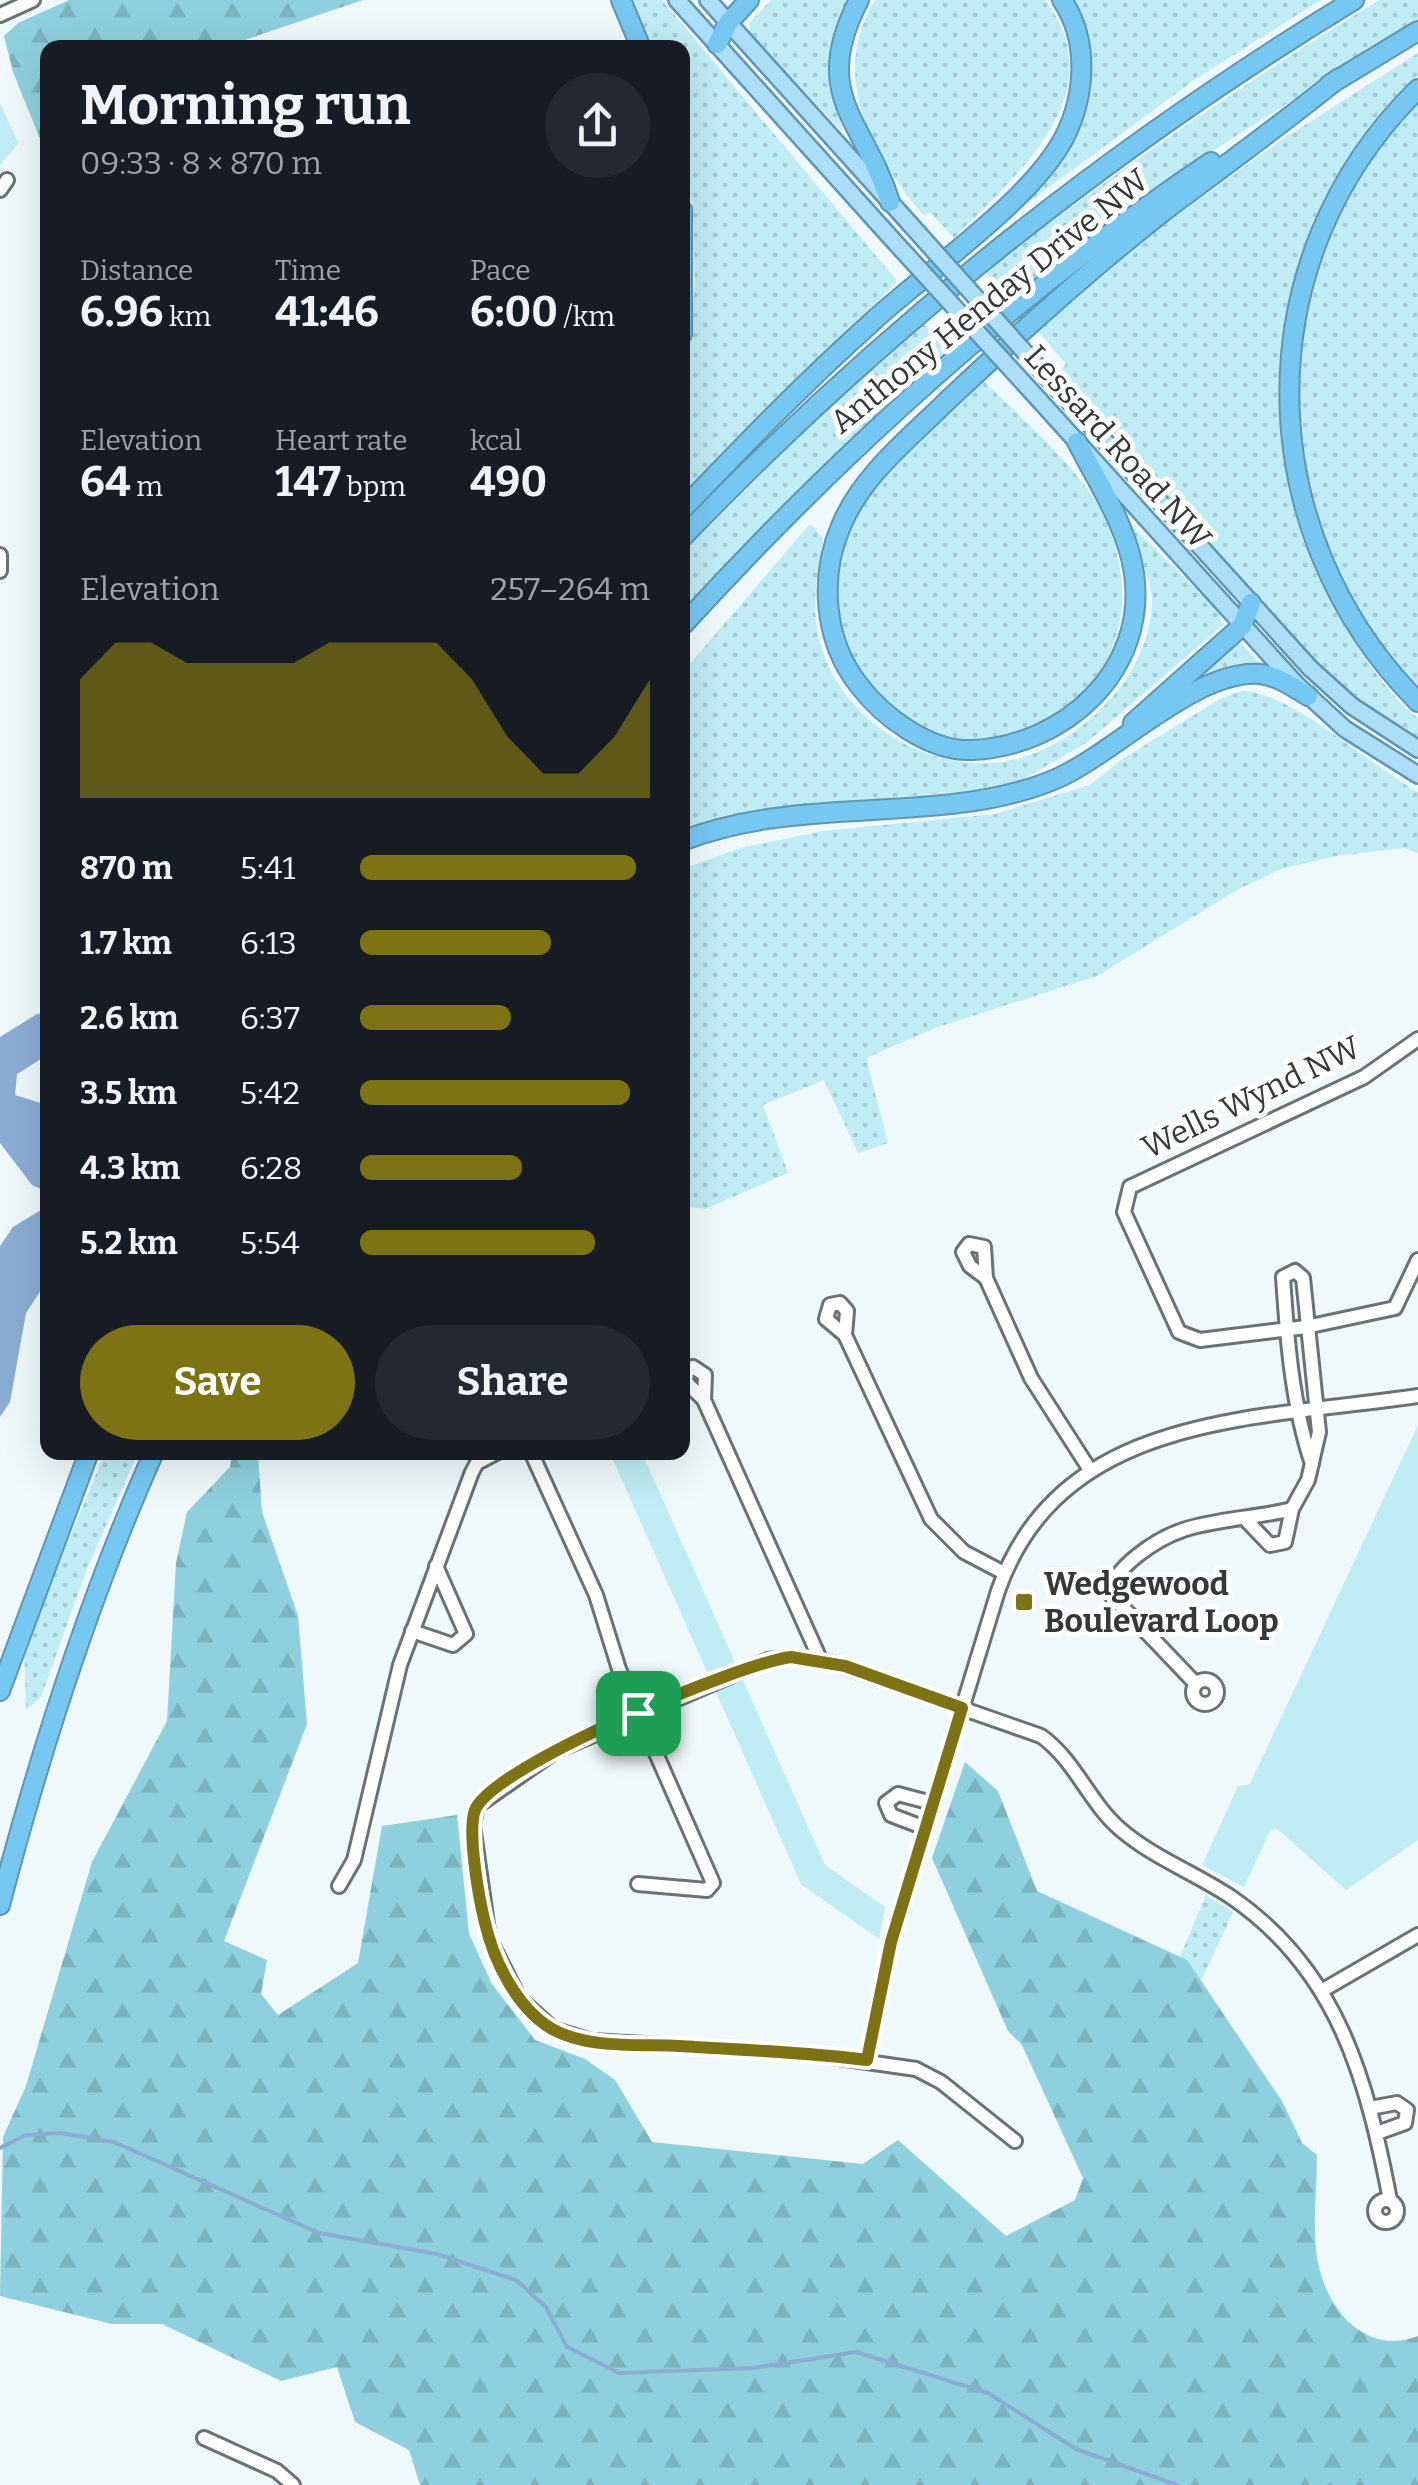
<!DOCTYPE html>
<meta charset="utf-8">
<style>
:root{--surface:#171b24;--page:#242831;--text:#f1f3f6;--muted:#9ea1a6;--accent:#7d7315}
body{margin:0;font-family:Bitter,serif;background:var(--page);color:var(--text);height:100vh;display:flex;flex-direction:column;font-size:38px;white-space:nowrap}
*{box-sizing:border-box;margin:0}
p{font-size:32px;color:var(--muted)}
.icon{flex:none;width:55px;height:55px;fill:none;stroke:currentColor;stroke-width:2;stroke-linecap:round;stroke-linejoin:round}
.map{position:relative;flex:1;overflow:hidden}
.panel{position:absolute;left:40px;top:40px;width:650px;height:1420px;display:flex;flex-direction:column;background:var(--surface);border-radius:20px;box-shadow:0 10px 40px #0002}
.panel>*{flex:none}
.pin{position:absolute;display:grid;place-items:center;width:85px;height:85px;color:#fff;margin:-42px;border-radius:20px;box-shadow:0 5px 15px #0006}
.round{display:grid;place-items:center;flex:none;width:105px;height:105px;border-radius:52px;background:var(--page)}
.headline{display:flex;align-items:center;justify-content:space-between;height:170px;padding:0 40px}
h1{font-size:55px;font-weight:700;line-height:75px}
.metrics{display:grid;grid-template-columns:repeat(3,1fr);gap:15px;height:170px;padding:10px 40px}
.metrics div{display:grid;align-content:center}
.metrics b{font-size:42px;font-weight:700}
.metrics small{font-size:28px;font-weight:400}
.metrics p{font-size:28px}
.chart{height:280px;padding:20px 40px}
.chart p{display:flex;justify-content:space-between}
.chart svg{width:100%;height:180px;margin-top:10px;fill:var(--accent);opacity:.7}
.action{display:flex;gap:20px;margin-top:auto;padding:20px 40px}
.action a{flex:1;height:115px;border-radius:60px;background:var(--accent);color:#fff;font-size:40px;font-weight:700;line-height:115px;text-align:center}
.action a+a{background:var(--page);color:var(--text)}
ul{padding:0 40px;list-style:none;font-size:32px}
li{display:grid;grid-template-columns:160px 120px 1fr;align-items:center;height:75px}
li i{height:25px;border-radius:12px;background:var(--accent)}
.map>svg:first-child{display:block}
.grass{fill:url(#grass-dots)}
.forest{fill:url(#forest-firs)}
.park{fill:#c0ecf5}
.water{fill:#8bacd4}
.lines{fill:none;stroke-linecap:round;stroke-linejoin:round}
.stream{stroke:#8bacd4;stroke-width:4}
.minor-casing{stroke:#6a7274;stroke-width:18}
.major-casing{stroke:#5f96b2;stroke-width:20}
.highway-casing{stroke:#5f96b2;stroke-width:22}
.minor{stroke:#fff;stroke-width:12}
.major{stroke:#addef8;stroke-width:15}
.highway{stroke:#76c8f3;stroke-width:18}
.major-bridge-casing{stroke:#5f96b2;stroke-width:20;stroke-linecap:butt}
.major-bridge{stroke:#addef8;stroke-width:15}
.route-casing{stroke:#fff;stroke-width:20}
.route{stroke:#7d7315;stroke-width:12}
.poi-dot{fill:#7d7315;stroke:#fff;stroke-width:4}
.labels{text-anchor:middle;stroke-width:10;stroke-linejoin:round;paint-order:stroke}
.street-label{font-size:32px;fill:#343839;stroke:#fff}
.poi-label{font-size:32px;font-weight:bold;fill:#343839;stroke:#fff;text-anchor:start}
</style>
<div class="map">
<svg width="1418" height="2485" viewBox="0 0 1418 2485">
<defs>
<pattern id="grass-dots" width="8" height="8" patternUnits="userSpaceOnUse" patternTransform="scale(2.5)"><rect width="8" height="8" fill="#c0ecf5"/><path d="M2 2h.1M6 6h.1" fill="none" stroke="#a6cbd3" stroke-width="1.8" stroke-linecap="round"/></pattern>
<pattern id="forest-firs" width="22" height="20" patternUnits="userSpaceOnUse" patternTransform="scale(2.5)"><rect width="22" height="20" fill="#8ed0dd"/><path d="M5 1l3.5 6h-7zM16 11l3.5 6h-7z" fill="#7bb3be"/></pattern>
</defs>
<rect width="100%" height="100%" fill="#eff9fb"/>
<!-- grass -->
<g class="grass">
<polygon points="630,0 662,0 897,281 683,502 682,394 695,285 693,213 683,152 682,48 649,47"/>
<polygon points="771,0 851,0 831,60 842,131 750,35 749,23"/>
<path d="M875 0H1045C1116 94 1016 175 954 238L930 212 924 216C872 155 828 77 875 0Z"/>
<path d="M1072 0H1321L1197 78 1029 202 1026 197C1079 125 1114 90 1072 0Z"/>
<path d="M1379 0H1418V20L1153 189 1011 300 985 272C1112 174 1243 84 1379 0Z"/>
<path d="M1418 53V75C1266 221 1233 460 1351 636 1369 664 1391 698 1418 718V742L1358 701 1327 674 1157 487 1062 369 1066 364 1038 331 1163 225 1286 137Z"/>
<path d="M1418 103V690C1370 634 1328 572 1309 499 1275 365 1319 200 1418 103Z"/>
<polygon points="923,323 949,352 829,460 683,610 683,552 857,379"/>
<path d="M979 376C1014 412 1086 474 1105 518 1195 726 903 832 842 634 834 608 828 570 840 545 869 477 929 427 979 376Z"/>
<path d="M810 524 823 538C818 568 812 598 817 629 830 712 921 774 1003 762 1077 750 1152 676 1152 600 1152 578 1135 549 1128 528L1131 525 1219 612 1223 625 1086 743 1022 780 972 791 825 803 683 832V672Z"/>
<polygon points="1236,639 1262,665 1228,666 1199,679"/>
<path d="M1241 691C1290 691 1370 765 1418 792V853L1404 848 1336 856 1281 869 1237 890 1097 976 935 1028 866 1058 888 1143 858 1153 824 1080 763 1105 788 1173 705 1209 683 1206V869L740 848 823 831 995 814 1090 785 1124 758 1220 699Z"/>
<polygon points="105,1453 138,1453 86,1571 41,1697 26,1710 24,1648"/>
<polygon points="1206,1895 1233,1912 1201,1981 1180,1957"/>
</g>
<!-- forest -->
<g class="forest">
<polygon points="69,0 363,0 224,47 48,48 47,156 13,72 4,36 18,23"/>
<path d="M232 1453H258L262 1512 298 1616 307 1724 224 1941 267 1960 261 1994 278 2015 358 1963 382 1826 457 1815 469 1934 492 1984 535 2040 585 2059 615 2080 652 2142 863 2164 898 2140 1006 2236 1075 2200 1083 2178 1022 2045 1008 2031 932 1858 965 1762 998 1791 1037 1891 1187 1960 1282 2101 1302 2143 1317 2155C1317 2186 1313 2219 1316 2250 1321 2302 1361 2358 1418 2336V2485H420L409 2450 355 2422 337 2367 281 2381 162 2324H112L0 2296 3 2137 26 2086 92 1862 167 1721 176 1563 187 1512 230 1467Z"/>
</g>
<!-- park -->
<g class="park">
<polygon points="0,103 18,143 0,165"/>
<polygon points="1418,1425 1418,1840 1346,1890 1276,1828 1270,1831 1244,1887 1202,1865 1238,1786 1250,1784"/>
<polygon points="610,1453 642,1453 825,1865 885,1907 879,1939 801,1884"/>
</g>
<!-- water -->
<g class="water">
<polygon points="37,1014 47,1014 47,1060 41,1059 17,1074 15,1095 47,1105 47,1192 32,1185 0,1143 0,1037"/>
<polygon points="41,1210 47,1214 47,1281 26,1313 10,1402 0,1417 0,1246 13,1227"/>
</g>
<g class="lines">
<!-- stream -->
<g class="stream">
<polyline points="0,2148 26,2135 61,2133 114,2142 319,2233 437,2254 516,2280 546,2307 567,2347 619,2373 753,2368 856,2352 988,2393 1076,2449 1177,2485"/>
<polyline points="1329,2485 1331,2485"/>
</g>
<!-- minor casing -->
<g class="minor-casing">
<g id="minor">
<polyline points="0,15 33,0"/>
<polyline points="0,190 7,180"/>
<polyline points="0,555 0,571"/>
<polyline points="1418,1039 1364,1077 1130,1187 1124,1212 1179,1332 1200,1340 1306,1327 1395,1308 1418,1260"/>
<polyline points="986,1278 970,1266 963,1252 969,1244 984,1247 986,1278 1031,1378 1090,1470"/>
<polyline points="845,1335 826,1319 830,1305 840,1303 847,1311 845,1335 931,1519 964,1552 1004,1573"/>
<polyline points="704,1400 686,1382 687,1372 693,1367 705,1375 704,1400 820,1659"/>
<polyline points="531,1452 596,1595 619,1669 713,1883 707,1890 638,1884"/>
<path d="M1247 1521 1270 1545 1285 1542 1292 1509 1308 1480 1319 1432 1303 1278 1295 1271 1283 1277C1287 1338 1292 1405 1312 1464"/>
<polyline points="412,1631 453,1645 466,1634 436,1566"/>
<circle cx="1205" cy="1692" r="12"/>
<path d="M1196 1684 1111 1595C1110 1568 1159 1538 1183 1530 1214 1519 1258 1518 1292 1509"/>
<polyline points="925,1828 891,1815 886,1803 898,1794 932,1803"/>
<polyline points="339,1886 354,1860 400,1665 472,1472 477,1463 498,1452"/>
<polyline points="1323,1990 1418,1935"/>
<path d="M867 2060 891 1942 998 1591C1061 1411 1260 1420 1418 1396"/>
<polyline points="1370,2108 1397,2103 1407,2110 1405,2123 1377,2133"/>
<path d="M1015 2141 941 2082 916 2069 804 2053 592 2041 553 2029 519 1998 489 1938 473 1825 477 1806 556 1751 768 1660 791 1657 833 1663 1041 1736C1075 1760 1088 1801 1120 1829 1152 1857 1195 1873 1231 1897 1338 1970 1367 2080 1390 2200"/>
<circle cx="1386" cy="2211" r="11"/>
<polyline points="204,2438 277,2471 293,2485"/>
</g>
</g>
<!-- major casing -->
<g class="major-casing">
<g id="major">
<polyline points="677,0 892,239"/>
<polyline points="708,0 910,224"/>
<polyline points="1047,377 1310,668 1352,706 1418,749"/>
<polyline points="1031,391 1296,684 1345,729 1418,775"/>
</g>
</g>
<!-- highway casing -->
<g class="highway-casing">
<g id="highway">
<polyline points="621,0 641,48"/>
<path d="M859 0C809 96 865 121 890 202"/>
<polyline points="717,44 728,23 749,0"/>
<polyline points="1329,85 1418,31"/>
<path d="M1418 89C1244 259 1249 532 1418 702"/>
<polyline points="682,210 682,334"/>
<path d="M1077 442C1098 483 1127 526 1134 573 1148 671 1064 746 972 750 929 752 882 716 858 684 824 640 819 577 841 526 862 475 910 438 948 400 1018 334 1089 270 1164 211 1223 167 1282 124 1339 78"/>
<path d="M682 510C744 445 806 381 872 322 927 271 1030 202 1064 138 1086 95 1089 40 1062 0"/>
<path d="M682 538C883 329 1106 151 1354 0"/>
<path d="M682 626C840 453 1016 293 1211 162"/>
<polyline points="1133,723 1242,626 1251,603"/>
<path d="M682 841C804 793 947 827 1058 778 1116 752 1196 669 1260 674 1278 676 1293 687 1308 696"/>
<polyline points="0,1691 89,1452"/>
<path d="M0 1905C40 1752 89 1598 154 1452"/>
</g>
</g>
<!-- minor -->
<use href="#minor" class="minor"/>
<!-- major -->
<use href="#major" class="major"/>
<!-- highway -->
<use href="#highway" class="highway"/>
<!-- major-bridge casing -->
<g class="major-bridge-casing">
<g id="major-bridge">
<polyline points="910,224 1047,377"/>
<polyline points="892,239 1031,391"/>
</g>
</g>
<!-- major-bridge -->
<use href="#major-bridge" class="major-bridge"/>
</g>
<g class="lines">
<!-- route casing -->
<g class="route-casing">
<path id="route" d="M791 1657 845 1666 962 1708 891 1942 867 2060C805 2052 742 2050 679 2046 638 2044 588 2049 552 2029 517 2008 494 1962 485 1923 479 1899 467 1832 475 1810 492 1766 741 1663 791 1657Z"/>
</g>
<!-- route -->
<use href="#route" class="route"/>
</g>
<!-- markers -->
<rect class="poi-dot" x="1014" y="1592" width="20" height="20" rx="5"/>
<g class="labels">
<!-- street labels -->
<g class="street-label">
<text transform="translate(989 301) rotate(-39)" y="11">Anthony Henday Drive NW</text>
<text transform="translate(1118 447) rotate(48)" y="11">Lessard Road NW</text>
<text transform="translate(1251 1097) rotate(-26)" y="11">Wells Wynd NW</text>
</g>
<!-- poi labels -->
<g class="poi-label">
<text x="1044" y="1595">Wedgewood<tspan x="1044" dy="37">Boulevard Loop</tspan></text>
</g>
</g>
</svg>
<div class="pin" style="left:638px;top:1713px;background:#1e9e55"><svg class="icon" aria-label="arrive" viewBox="0 0 24 24"><path d="M6 21V4h12l-3 4 3 4H6"/></svg></div>
<section class="panel">
<div class="headline"><div><h1>Morning run</h1><p>09:33 · 8 × 870 m</p></div><a class="round"><svg class="icon" aria-label="share" viewBox="0 0 24 24"><path d="M12 15V3M7 8l5-5 5 5M5 13v7h14v-7"/></svg></a></div>
<div class="metrics">
<div><p>Distance</p><b>6.96<small> km</small></b></div>
<div><p>Time</p><b>41:46</b></div>
<div><p>Pace</p><b>6:00<small> /km</small></b></div>
</div>
<div class="metrics">
<div><p>Elevation</p><b>64<small> m</small></b></div>
<div><p>Heart rate</p><b>147<small> bpm</small></b></div>
<div><p>kcal</p><b>490</b></div>
</div>
<div class="chart"><p><span>Elevation</span>257–264 m</p>
<svg viewBox="0 0 160 44" preserveAspectRatio="none"><path d="M0 44V15L10 6L20 6L30 11L40 11L50 11L60 11L70 6L80 6L90 6L100 6L110 15L120 29L130 38L140 38L150 29L160 15V44z"/></svg>
</div>
<ul>
<li><b>870 m</b>5:41<i style="width:95%"></i></li>
<li><b>1.7 km</b>6:13<i style="width:66%"></i></li>
<li><b>2.6 km</b>6:37<i style="width:52%"></i></li>
<li><b>3.5 km</b>5:42<i style="width:93%"></i></li>
<li><b>4.3 km</b>6:28<i style="width:56%"></i></li>
<li><b>5.2 km</b>5:54<i style="width:81%"></i></li>
</ul>
<div class="action"><a>Save</a><a>Share</a></div>
</section>
</div>
